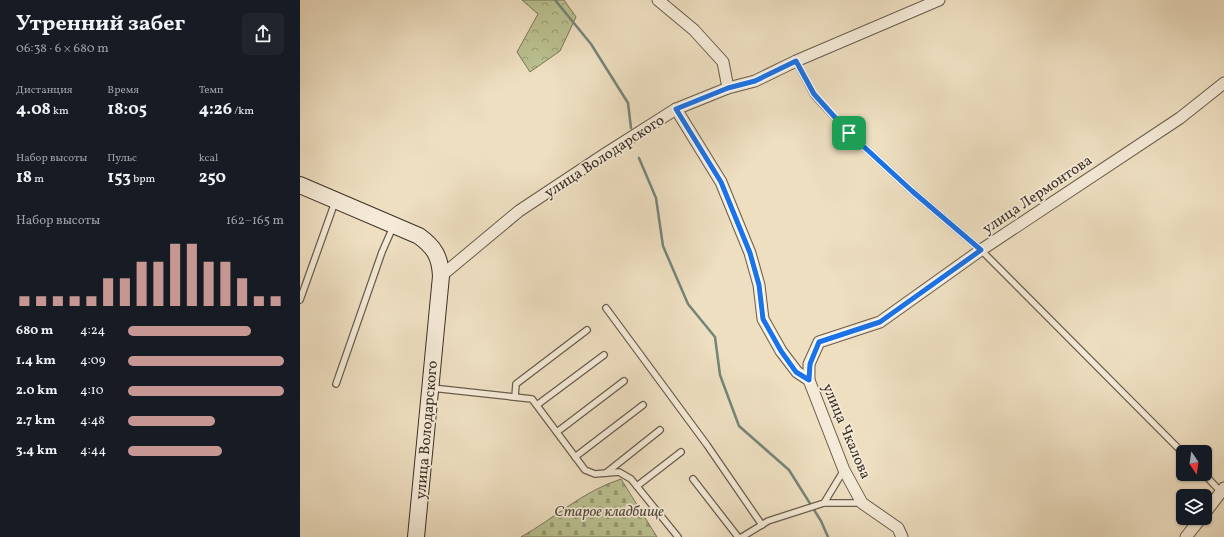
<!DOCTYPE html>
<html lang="ru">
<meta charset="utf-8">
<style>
:root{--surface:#171b24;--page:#20242c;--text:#f1f3f6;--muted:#9ea1a6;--accent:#c59692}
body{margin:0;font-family:Vollkorn,serif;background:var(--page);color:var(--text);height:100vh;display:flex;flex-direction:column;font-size:15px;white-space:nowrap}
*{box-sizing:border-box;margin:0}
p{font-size:13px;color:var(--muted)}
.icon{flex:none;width:22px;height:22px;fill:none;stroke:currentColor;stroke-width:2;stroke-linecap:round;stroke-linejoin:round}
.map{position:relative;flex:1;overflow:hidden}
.drawer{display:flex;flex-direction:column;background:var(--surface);width:300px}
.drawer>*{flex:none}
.needle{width:26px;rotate:167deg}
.controls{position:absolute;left:876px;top:445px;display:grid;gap:8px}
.controls a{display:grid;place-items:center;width:36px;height:36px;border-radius:6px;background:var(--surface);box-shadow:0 1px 3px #0004;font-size:20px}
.pin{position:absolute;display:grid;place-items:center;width:34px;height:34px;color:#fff;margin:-17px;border-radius:8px;box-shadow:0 2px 6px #0006}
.round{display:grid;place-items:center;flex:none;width:42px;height:42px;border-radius:6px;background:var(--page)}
.summary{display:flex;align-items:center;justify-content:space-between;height:68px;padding:0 16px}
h1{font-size:22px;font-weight:700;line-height:30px}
.stats{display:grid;grid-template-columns:repeat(3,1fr);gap:6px;height:68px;padding:4px 16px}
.stats div{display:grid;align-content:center}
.stats b{font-size:17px;font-weight:700}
.stats small{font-size:11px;font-weight:400}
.stats p{font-size:11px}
.chart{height:112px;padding:8px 16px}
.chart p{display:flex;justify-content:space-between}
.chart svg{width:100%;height:72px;margin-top:4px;stroke:var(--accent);stroke-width:6}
ul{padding:0 16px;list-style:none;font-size:13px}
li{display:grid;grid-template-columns:64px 48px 1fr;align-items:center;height:30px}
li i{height:10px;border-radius:5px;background:var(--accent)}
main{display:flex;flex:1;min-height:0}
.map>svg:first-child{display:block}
.forest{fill:url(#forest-crowns);stroke:#7b785b}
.cemetery{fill:url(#cemetery-stones);stroke:#7b785b}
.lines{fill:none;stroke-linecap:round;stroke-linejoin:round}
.stream{stroke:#738579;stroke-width:2.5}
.lane-casing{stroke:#685c4c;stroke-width:8}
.street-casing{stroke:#685c4c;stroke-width:13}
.secondary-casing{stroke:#3b3025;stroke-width:18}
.lane{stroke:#f4ead7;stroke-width:5.5}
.street{stroke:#f4ead7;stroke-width:11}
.secondary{stroke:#f4ead7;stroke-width:16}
.route-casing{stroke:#fff;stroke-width:8}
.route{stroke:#1a73e8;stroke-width:5}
.labels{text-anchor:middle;stroke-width:3.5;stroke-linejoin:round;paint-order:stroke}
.street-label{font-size:15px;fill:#3b3025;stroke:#f4ead7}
.park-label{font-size:15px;font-style:italic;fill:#554d3b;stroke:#f4ead7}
</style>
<main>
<section class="drawer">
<div class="summary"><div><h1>Утренний забег</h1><p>06:38 · 6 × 680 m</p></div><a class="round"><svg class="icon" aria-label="share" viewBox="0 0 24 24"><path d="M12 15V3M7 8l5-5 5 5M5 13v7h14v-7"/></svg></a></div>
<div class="stats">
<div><p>Дистанция</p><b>4.08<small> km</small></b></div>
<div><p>Время</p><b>18:05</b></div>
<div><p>Темп</p><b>4:26<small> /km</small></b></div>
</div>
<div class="stats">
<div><p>Набор высоты</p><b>18<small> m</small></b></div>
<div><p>Пульс</p><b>153<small> bpm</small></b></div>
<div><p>kcal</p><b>250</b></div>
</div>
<div class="chart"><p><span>Набор высоты</span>162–165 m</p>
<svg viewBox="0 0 160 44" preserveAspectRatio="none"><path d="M5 44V38M15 44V38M25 44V38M35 44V38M45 44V38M55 44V27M65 44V27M75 44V17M85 44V17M95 44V6M105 44V6M115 44V17M125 44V17M135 44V27M145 44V38M155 44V38"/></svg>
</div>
<ul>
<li><b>680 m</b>4:24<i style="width:79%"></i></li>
<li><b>1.4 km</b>4:09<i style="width:100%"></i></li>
<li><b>2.0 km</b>4:10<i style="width:100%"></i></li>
<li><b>2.7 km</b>4:48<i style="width:56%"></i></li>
<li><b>3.4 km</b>4:44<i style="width:60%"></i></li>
</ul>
</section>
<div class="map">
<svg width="924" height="537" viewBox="0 0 924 537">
<defs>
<pattern id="forest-crowns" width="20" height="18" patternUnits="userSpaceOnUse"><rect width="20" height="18" fill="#bbc191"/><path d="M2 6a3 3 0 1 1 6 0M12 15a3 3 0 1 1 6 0" fill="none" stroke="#999d76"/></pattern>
<pattern id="cemetery-stones" width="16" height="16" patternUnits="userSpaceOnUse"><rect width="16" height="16" fill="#bbc191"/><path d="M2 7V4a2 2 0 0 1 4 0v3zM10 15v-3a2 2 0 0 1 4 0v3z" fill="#999d76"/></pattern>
</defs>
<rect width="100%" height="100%" fill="#eedfc1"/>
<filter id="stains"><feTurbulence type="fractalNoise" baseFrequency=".005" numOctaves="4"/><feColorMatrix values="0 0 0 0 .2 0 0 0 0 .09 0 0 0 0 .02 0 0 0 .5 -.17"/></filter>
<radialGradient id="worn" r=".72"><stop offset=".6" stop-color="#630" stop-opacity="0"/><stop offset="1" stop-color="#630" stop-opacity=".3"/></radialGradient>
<!-- forest -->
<polygon class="forest" points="222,0 264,0 276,17 260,51 230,72 217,52 238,14"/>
<!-- cemetery -->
<path class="cemetery" d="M321 479 357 537H221C255 518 283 491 321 479Z"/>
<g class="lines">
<!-- stream -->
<g class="stream">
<polyline points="255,0 291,44 328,103 331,128"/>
<polyline points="339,158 356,198 363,246 388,304 415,337 420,375 439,426 489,470 521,521 528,537"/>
</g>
<!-- lane casing -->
<g class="lane-casing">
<g id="lane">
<polyline points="496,61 514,95 549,133 612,191 681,250 883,453"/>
<polyline points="0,300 35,202"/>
<polyline points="306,308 407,445 462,525"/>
<polyline points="36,384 82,252 93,227"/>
<polyline points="132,388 232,399 285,470 295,474 319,472 331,479 378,537"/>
<polyline points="215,397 216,384 287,330"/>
<polyline points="237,405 304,355"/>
<polyline points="257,432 324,381"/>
<polyline points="275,457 343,405"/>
<polyline points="306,473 360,430"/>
<polyline points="904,474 921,492"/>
<polyline points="393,479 438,537"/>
<polyline points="337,486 381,452"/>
<polyline points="524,503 562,503"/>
<polyline points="442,537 468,521 524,503 544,470"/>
</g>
</g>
<!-- street casing -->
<g class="street-casing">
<g id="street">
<polyline points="358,0 394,30 423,62 428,88"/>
<polyline points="376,109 421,182 450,253 459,285 463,319 481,351 497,372 509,380"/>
<polyline points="141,276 219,211 305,154 376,109 428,88 455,81 496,61 639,0"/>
<polyline points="905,513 924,488"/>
<polyline points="602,537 598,528 562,503 544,470 509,380 509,364 519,342 580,322 681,250 880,118 924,83"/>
<polyline points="886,537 901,518"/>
</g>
</g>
<!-- secondary casing -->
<g class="secondary-casing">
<path id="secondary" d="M0 185 119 236C134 247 140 256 141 276L116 537"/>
</g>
<!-- lane -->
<use href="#lane" class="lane"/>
<!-- street -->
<use href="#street" class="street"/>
<!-- secondary -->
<use href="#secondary" class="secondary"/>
</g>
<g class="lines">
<!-- route casing -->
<g class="route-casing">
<polygon id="route" points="496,61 514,94 549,133 612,191 681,250 580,322 519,342 510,364 509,380 496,372 481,351 463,319 459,285 450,253 421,182 376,109 428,88 455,81"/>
</g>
<!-- route -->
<use href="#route" class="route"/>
</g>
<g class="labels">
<!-- street labels -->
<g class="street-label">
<text transform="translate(304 156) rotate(-33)" y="5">улица Володарского</text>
<text transform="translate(737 194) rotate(-34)" y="5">улица Лермонтова</text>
<text transform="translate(126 430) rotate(-85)" y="5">улица Володарского</text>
<text transform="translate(547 431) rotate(67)" y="5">улица Чкалова</text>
</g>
<!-- park labels -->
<g class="park-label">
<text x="309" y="516">Старое кладбище</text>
</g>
</g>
<rect width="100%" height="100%" filter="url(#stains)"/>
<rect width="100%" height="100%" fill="url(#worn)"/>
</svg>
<div class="controls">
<a><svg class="needle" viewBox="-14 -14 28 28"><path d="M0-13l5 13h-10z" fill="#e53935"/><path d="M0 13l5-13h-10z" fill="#9ea1a6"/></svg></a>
<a><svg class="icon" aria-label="layers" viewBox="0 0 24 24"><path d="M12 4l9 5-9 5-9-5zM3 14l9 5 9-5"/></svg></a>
</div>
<div class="pin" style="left:549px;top:133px;background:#1e9e55"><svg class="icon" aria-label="arrive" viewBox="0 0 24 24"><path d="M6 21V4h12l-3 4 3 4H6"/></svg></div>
</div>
</main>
